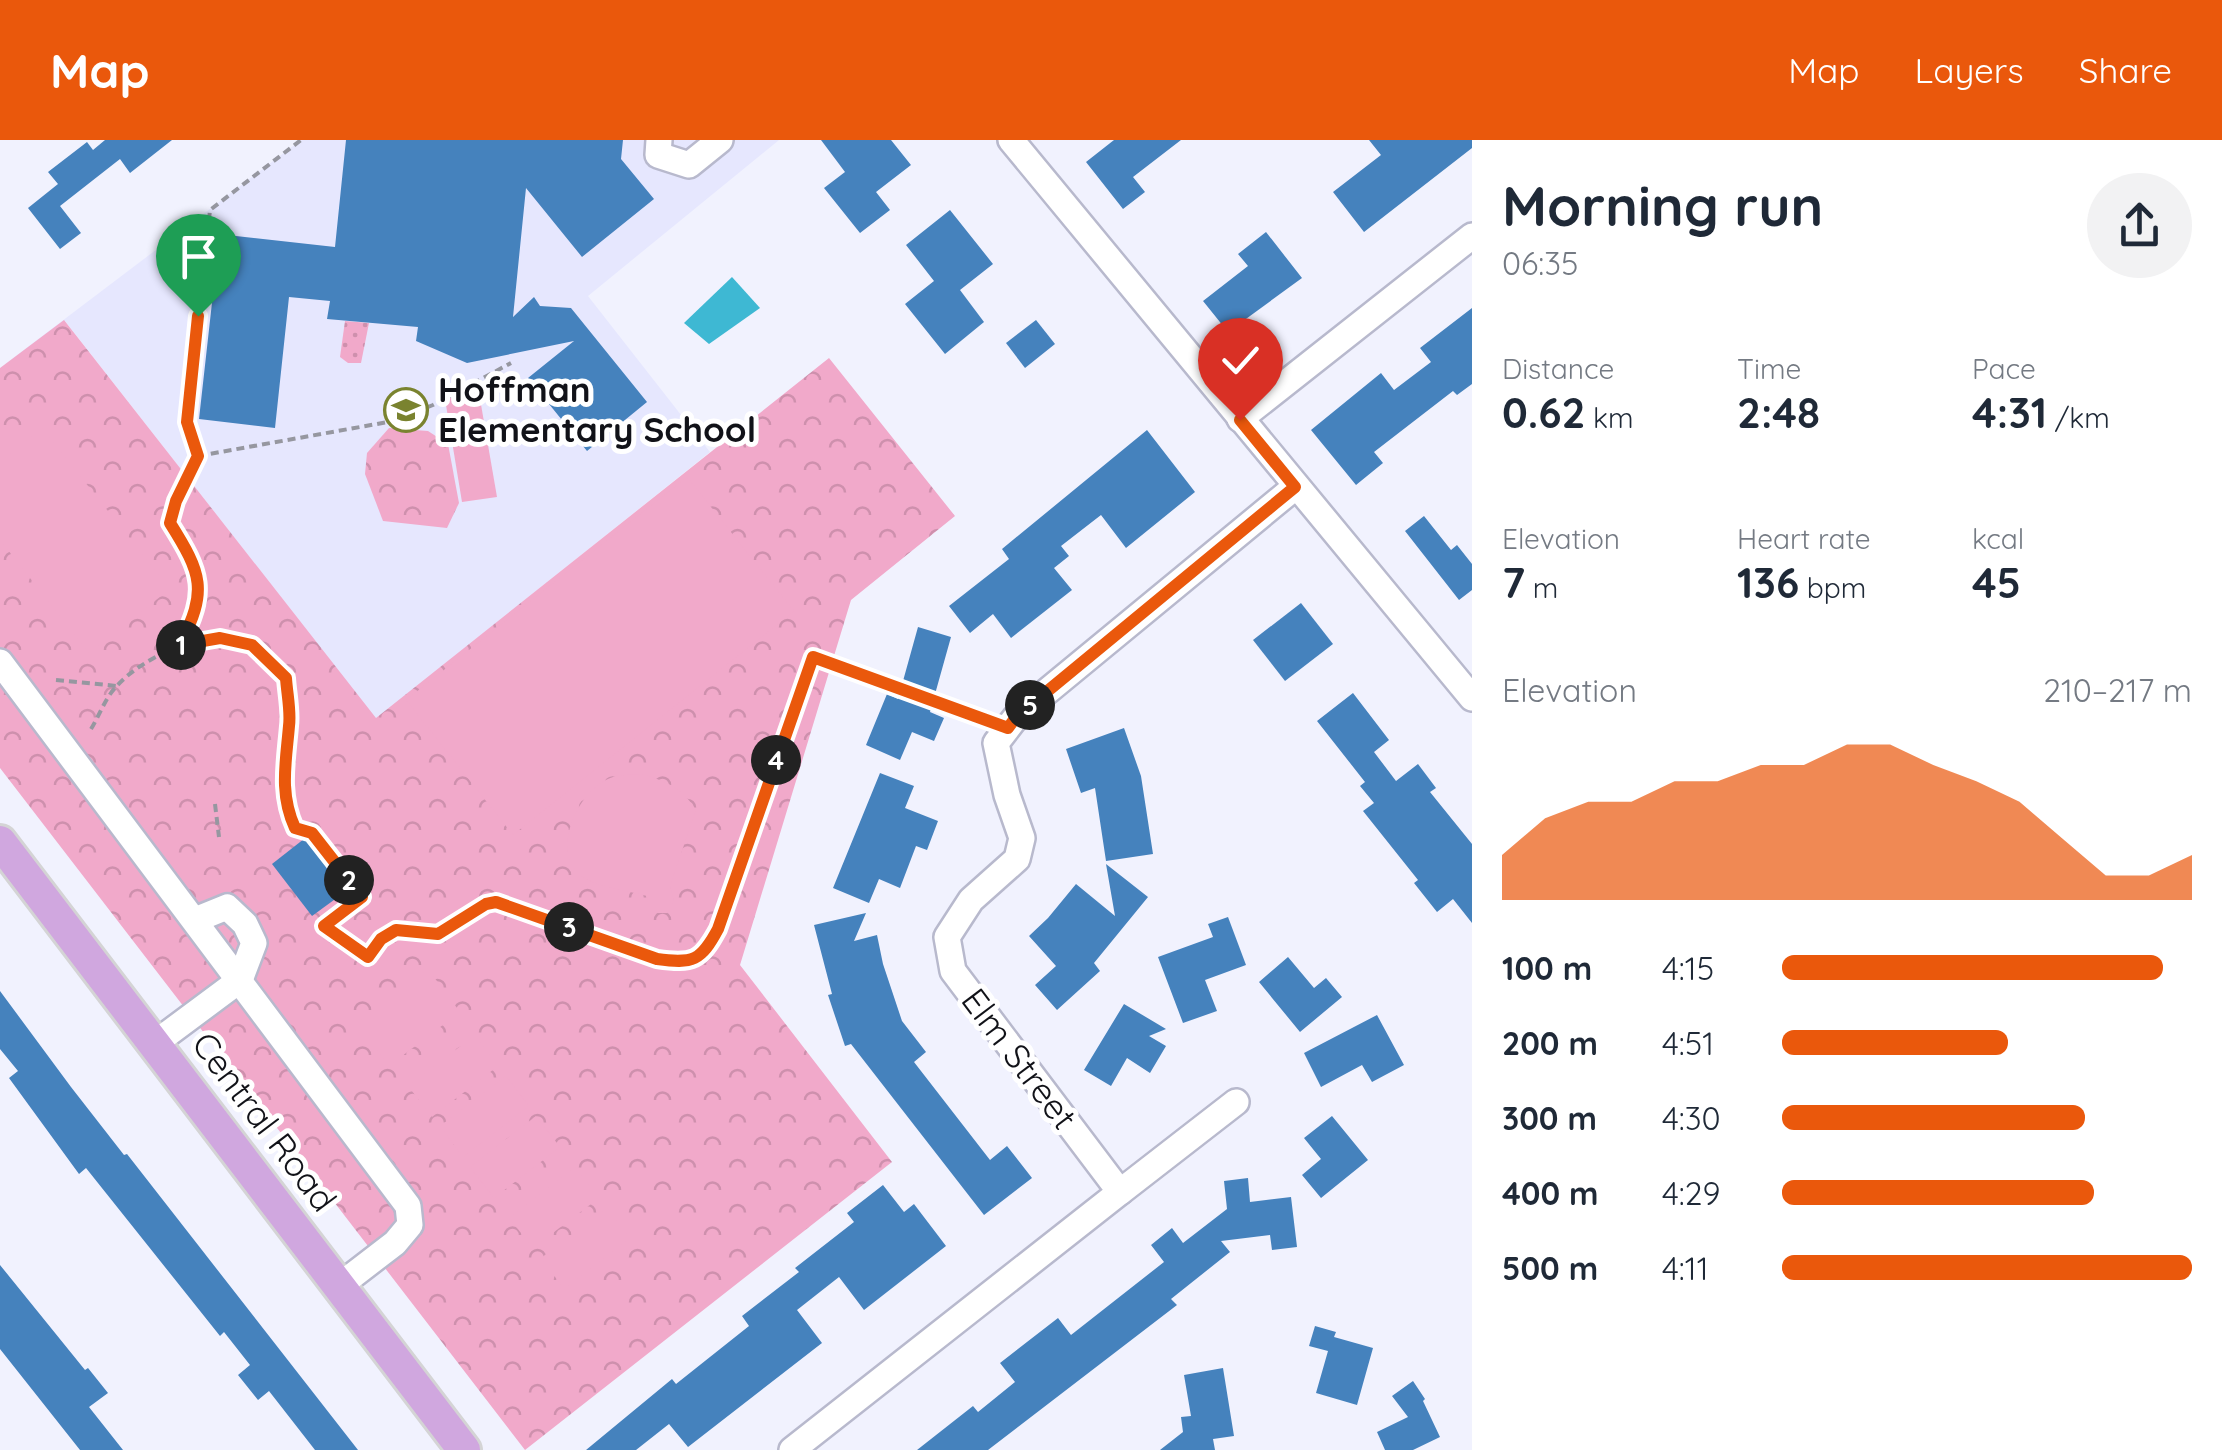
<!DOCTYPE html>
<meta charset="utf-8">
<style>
:root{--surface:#fff;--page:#f2f2f3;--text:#1f2937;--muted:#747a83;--accent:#ea580c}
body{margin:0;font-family:Quicksand,sans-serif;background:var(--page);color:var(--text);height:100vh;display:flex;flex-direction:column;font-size:38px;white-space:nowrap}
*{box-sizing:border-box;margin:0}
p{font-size:32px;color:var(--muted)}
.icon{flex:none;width:55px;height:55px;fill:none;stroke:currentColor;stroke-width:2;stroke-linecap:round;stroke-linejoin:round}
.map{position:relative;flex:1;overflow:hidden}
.panel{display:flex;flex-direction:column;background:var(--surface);width:750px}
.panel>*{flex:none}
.pin{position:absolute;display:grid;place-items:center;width:85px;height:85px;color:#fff;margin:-102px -42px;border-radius:50% 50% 50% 0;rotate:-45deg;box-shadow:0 0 10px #0007}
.pin .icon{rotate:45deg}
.km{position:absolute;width:50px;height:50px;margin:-25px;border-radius:50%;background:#222;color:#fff;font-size:28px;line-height:50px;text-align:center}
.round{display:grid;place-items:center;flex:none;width:105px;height:105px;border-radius:52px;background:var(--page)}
.headline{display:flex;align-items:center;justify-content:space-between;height:170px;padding:0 30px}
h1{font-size:55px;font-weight:800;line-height:75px}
.stats{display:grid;grid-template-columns:repeat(3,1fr);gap:15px;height:170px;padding:10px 30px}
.stats div{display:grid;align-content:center}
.stats b{font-size:42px;font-weight:800}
.stats small{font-size:28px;font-weight:400}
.stats p{font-size:28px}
.chart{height:280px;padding:20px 30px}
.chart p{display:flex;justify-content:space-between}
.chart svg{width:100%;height:180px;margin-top:10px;fill:var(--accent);opacity:.7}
ul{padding:0 30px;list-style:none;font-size:32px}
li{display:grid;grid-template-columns:160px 120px 1fr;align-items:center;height:75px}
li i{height:25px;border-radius:12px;background:var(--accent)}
header{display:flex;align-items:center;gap:60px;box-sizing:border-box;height:140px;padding:0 50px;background:var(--accent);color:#fff}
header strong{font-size:48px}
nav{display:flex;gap:55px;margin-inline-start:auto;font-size:35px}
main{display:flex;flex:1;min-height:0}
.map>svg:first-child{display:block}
.built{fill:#e6e7fe}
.grass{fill:url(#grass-dots)}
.park{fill:url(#park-crowns)}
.pitch{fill:#f1a9ca}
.water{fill:#3eb8d3}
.building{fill:#4582bd}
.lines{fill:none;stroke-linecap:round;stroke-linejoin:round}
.minor-casing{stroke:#b8b9cd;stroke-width:30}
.major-casing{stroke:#d4d4d5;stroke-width:38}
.path{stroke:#9697a0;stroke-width:4;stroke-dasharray:8 5;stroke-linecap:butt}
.minor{stroke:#fff;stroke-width:25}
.major{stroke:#d0a7df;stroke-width:32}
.route-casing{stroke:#fff;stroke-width:20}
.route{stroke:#ea580c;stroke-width:12}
.labels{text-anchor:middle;stroke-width:10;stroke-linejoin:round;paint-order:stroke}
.poi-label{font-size:35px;font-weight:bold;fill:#111218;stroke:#fff;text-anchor:start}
.street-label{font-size:35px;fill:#111218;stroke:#fff}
</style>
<header>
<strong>Map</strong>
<nav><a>Map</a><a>Layers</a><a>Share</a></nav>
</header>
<main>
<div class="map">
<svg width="1472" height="1310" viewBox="0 0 1472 1310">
<defs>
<pattern id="grass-dots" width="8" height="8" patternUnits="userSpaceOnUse" patternTransform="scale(2.5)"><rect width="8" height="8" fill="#f1a9ca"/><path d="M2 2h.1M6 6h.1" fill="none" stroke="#ce90ad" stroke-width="1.8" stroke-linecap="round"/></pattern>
<pattern id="park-crowns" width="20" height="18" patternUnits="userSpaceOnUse" patternTransform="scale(2.5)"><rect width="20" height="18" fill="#f1a9ca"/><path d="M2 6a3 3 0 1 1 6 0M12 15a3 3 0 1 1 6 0" fill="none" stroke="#ce90ad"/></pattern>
</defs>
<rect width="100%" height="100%" fill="#f1f2fe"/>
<!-- built -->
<polygon class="built" points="301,0 779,0 588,156 710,312 376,579 65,181 0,228"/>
<!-- grass -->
<polygon class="grass" points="345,181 369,183 361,223 348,223 340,217"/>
<!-- park -->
<g class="park">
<polygon points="64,180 376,578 829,218 955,376 851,460 740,825 892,1022 525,1310 0,628 0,228"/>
<polygon points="389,288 428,291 448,304 459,363 447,388 383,381 365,334 367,313"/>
</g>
<!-- pitch -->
<g class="pitch">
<polygon points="479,253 497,357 462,362 445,259"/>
<polygon points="42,288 170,449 89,513 0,400 0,322"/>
<polygon points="687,337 794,471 513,695 406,560"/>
<path d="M645 635C668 642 683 649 696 670L670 746 674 761 667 773H657L648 764 647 756C629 751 603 748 586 739 547 716 577 648 613 637 622 634 635 635 645 635Z"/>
<polygon points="428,829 460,872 389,926 357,883"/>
<polygon points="475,895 498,926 432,977 408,946"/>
<polygon points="506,936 529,966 463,1017 440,986"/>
<polygon points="536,976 560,1007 494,1058 470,1027"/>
<polygon points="575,1027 599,1058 533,1108 509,1078"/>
<polygon points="607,1068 630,1098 564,1149 541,1118"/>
</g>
<!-- water -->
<polygon class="water" points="732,137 760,168 709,204 684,183"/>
<!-- building -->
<g class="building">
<polygon points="105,0 172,0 130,33 120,19 60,66 81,93 60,109 28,68 58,44 48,32 87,2 93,10"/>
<polygon points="346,0 623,0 621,19 654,59 582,117 526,48 513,177 534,157 540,166 571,168 647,262 587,311 528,238 574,201 467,223 416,201 418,187 327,179 330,161 289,157 275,288 199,279 218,109 227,109 227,95 335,107"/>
<polygon points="821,0 891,0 911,25 876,52 890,70 860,93 824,48 845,32"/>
<polygon points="1114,0 1181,0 1133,37 1145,52 1123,69 1086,22"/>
<polygon points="1369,0 1472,0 1472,8 1364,92 1333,52 1381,15"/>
<polygon points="950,70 993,124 960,150 984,182 945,214 905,164 934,141 906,105"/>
<polygon points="1266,92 1302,138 1228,192 1203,161 1248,126 1238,114"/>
<polygon points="1472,168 1472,244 1457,255 1453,251 1374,312 1383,323 1356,345 1311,290 1381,233 1394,250 1431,222 1420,208"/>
<polygon points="1036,180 1055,204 1025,228 1006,203"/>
<polygon points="1147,290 1195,352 1126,408 1101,375 1061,406 1069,416 1054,428 1072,450 1011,498 993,474 970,493 949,466 1009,419 1002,409"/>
<polygon points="1424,376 1451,410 1457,405 1472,424 1472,450 1459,460 1405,391"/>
<polygon points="1301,463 1333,504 1285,541 1253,500"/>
<polygon points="918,487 951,497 930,572 944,578 934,601 912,592 900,620 866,605 887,554 898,559"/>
<polygon points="1353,553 1389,600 1374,612 1396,641 1418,624 1436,648 1430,652 1472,704 1472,783 1453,759 1437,772 1414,743 1418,740 1363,671 1374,663 1360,646 1365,642 1317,581"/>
<polygon points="1124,588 1141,636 1153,714 1106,721 1095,648 1081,653 1066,609"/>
<polygon points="880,633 914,646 905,668 938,681 927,710 916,706 900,748 879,739 869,763 833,748"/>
<polygon points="309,695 349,749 312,776 272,724"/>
<polygon points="1106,724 1148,757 1094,823 1100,831 1057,870 1035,845 1056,826 1029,796 1048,778 1076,744 1115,776"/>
<polygon points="866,773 854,801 877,795 883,824 902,881 926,912 914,922 990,1020 1007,1006 1032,1038 984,1075 851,904 845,906 828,855 832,854 814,785"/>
<polygon points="1228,777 1246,825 1205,840 1217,871 1183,883 1158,817 1213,797 1208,784"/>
<polygon points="1288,817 1314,848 1326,838 1342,857 1300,892 1259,842"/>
<polygon points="0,851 71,947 124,1015 127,1014 358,1310 315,1310 269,1251 258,1260 238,1235 250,1225 224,1192 220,1196 86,1028 79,1034 9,938 18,931 0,909"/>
<polygon points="1124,864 1166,889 1149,896 1166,906 1150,933 1127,918 1111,946 1084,930"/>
<polygon points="1377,875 1404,925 1372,942 1362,925 1321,947 1304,913"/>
<polygon points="1332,976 1368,1020 1321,1058 1302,1035 1321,1019 1304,998"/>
<polygon points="1248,1038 1250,1062 1291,1057 1297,1107 1272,1110 1270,1095 1221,1101 1230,1112 1171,1159 1177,1165 988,1310 917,1310 973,1266 978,1272 1015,1242 1000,1223 1058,1178 1071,1195 1164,1122 1151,1105 1172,1088 1183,1103 1227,1069 1224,1041"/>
<polygon points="883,1045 904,1072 914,1064 946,1106 864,1170 839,1137 797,1170 822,1203 688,1307 669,1284 636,1310 586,1310 672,1239 676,1244 749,1186 742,1176 799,1132 795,1128 854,1082 847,1073"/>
<polygon points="0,1125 85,1230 88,1228 108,1253 89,1267 123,1310 80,1310 0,1209"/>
<polygon points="1315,1186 1336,1192 1334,1197 1373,1208 1357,1265 1316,1253 1328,1211 1309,1206"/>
<polygon points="1223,1228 1234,1296 1213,1299 1215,1310 1160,1310 1183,1292 1181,1277 1191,1276 1184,1235"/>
<polygon points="1413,1241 1425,1259 1423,1261 1440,1297 1413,1310 1385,1310 1377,1292 1408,1277 1392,1256"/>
</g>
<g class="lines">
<!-- minor casing -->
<g class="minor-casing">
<g id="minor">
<polyline points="659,0 658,15 689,25 720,0"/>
<polyline points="1011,0 1472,558"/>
<polyline points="1240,279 1472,96"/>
<polyline points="0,522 408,1066 410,1085 395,1103 339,1146"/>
<polyline points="154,904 240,840 254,803 245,784 227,767 195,780"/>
<polyline points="1120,1052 1236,962"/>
<polyline points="792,1310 1120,1052 953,831 947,797 971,760 1017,719 1022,698 1007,655 996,603 1016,577 1295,347"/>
</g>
</g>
<!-- major casing -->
<g class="major-casing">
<polyline id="major" points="0,702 464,1310"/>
</g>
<!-- path -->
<g class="path">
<polyline points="198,316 388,282 433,265 511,223"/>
<path d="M180 505C208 450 202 434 171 383L177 361 198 316 187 282 210 70 301 0"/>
<polyline points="56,540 117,546"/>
<path d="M91 589C99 576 105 559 115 548 141 517 212 484 252 505 264 512 276 528 286 538 287 554 291 570 289 586 286 622 279 653 295 688L313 693 362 757 324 786 368 817 381 799 396 790 438 794 486 764 497 762 657 819C693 824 701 821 718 789L813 517 984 580"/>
<polyline points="215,664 219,697"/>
</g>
<!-- minor -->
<use href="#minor" class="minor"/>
<!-- major -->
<use href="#major" class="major"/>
</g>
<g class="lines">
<!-- route casing -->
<g class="route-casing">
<path id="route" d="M198 176 187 282 198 316 176 361 170 383C202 434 208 450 180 505L220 498 252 505 286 538C287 554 291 571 289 586 286 622 279 653 295 688L312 693 362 757 324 786 368 817 381 799 396 790 438 794 486 764 496 762 657 819C693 824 701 821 718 789L813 517 1008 588 1016 577 1295 347 1240 280"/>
</g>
<!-- route -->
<use href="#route" class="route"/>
</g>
<!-- icons -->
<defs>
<g id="school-ring" transform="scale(2.25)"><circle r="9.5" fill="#fff" stroke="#7a832f" stroke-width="1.5"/><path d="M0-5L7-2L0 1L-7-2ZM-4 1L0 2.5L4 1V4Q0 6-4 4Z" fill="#7a832f"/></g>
</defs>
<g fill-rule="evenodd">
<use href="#school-ring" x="406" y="270"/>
</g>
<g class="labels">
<!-- poi labels -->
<g class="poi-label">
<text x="438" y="262">Hoffman<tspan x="438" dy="40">Elementary School</tspan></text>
</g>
<!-- street labels -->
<g class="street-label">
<text transform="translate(1019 919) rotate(53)" y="12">Elm Street</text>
<text transform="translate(264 982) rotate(53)" y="12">Central Road</text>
</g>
</g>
</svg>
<div class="pin" style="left:198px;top:176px;background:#1e9e55"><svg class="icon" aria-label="arrive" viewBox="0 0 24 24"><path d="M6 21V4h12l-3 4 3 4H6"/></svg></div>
<div class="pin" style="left:1240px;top:280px;background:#d93025"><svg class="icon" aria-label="check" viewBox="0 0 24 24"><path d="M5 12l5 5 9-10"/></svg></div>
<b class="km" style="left:181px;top:505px">1</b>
<b class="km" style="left:349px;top:740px">2</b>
<b class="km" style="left:569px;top:787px">3</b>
<b class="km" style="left:776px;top:620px">4</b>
<b class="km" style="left:1030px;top:565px">5</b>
</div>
<section class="panel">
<div class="headline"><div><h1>Morning run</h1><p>06:35</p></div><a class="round"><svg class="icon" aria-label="share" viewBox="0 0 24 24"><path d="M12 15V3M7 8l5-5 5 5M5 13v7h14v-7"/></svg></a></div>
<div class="stats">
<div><p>Distance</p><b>0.62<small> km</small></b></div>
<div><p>Time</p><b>2:48</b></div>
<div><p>Pace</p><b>4:31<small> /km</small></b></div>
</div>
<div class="stats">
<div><p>Elevation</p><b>7<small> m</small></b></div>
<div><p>Heart rate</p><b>136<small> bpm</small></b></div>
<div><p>kcal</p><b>45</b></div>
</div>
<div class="chart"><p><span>Elevation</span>210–217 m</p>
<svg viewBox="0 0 160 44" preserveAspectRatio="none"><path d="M0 44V33L10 24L20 20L30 20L40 15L50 15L60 11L70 11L80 6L90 6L100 11L110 15L120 20L130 29L140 38L150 38L160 33V44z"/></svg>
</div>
<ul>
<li><b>100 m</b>4:15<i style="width:93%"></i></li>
<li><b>200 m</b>4:51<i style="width:55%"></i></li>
<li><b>300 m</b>4:30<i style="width:74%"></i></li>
<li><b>400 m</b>4:29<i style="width:76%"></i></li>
<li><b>500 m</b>4:11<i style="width:100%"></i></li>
</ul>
</section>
</main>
